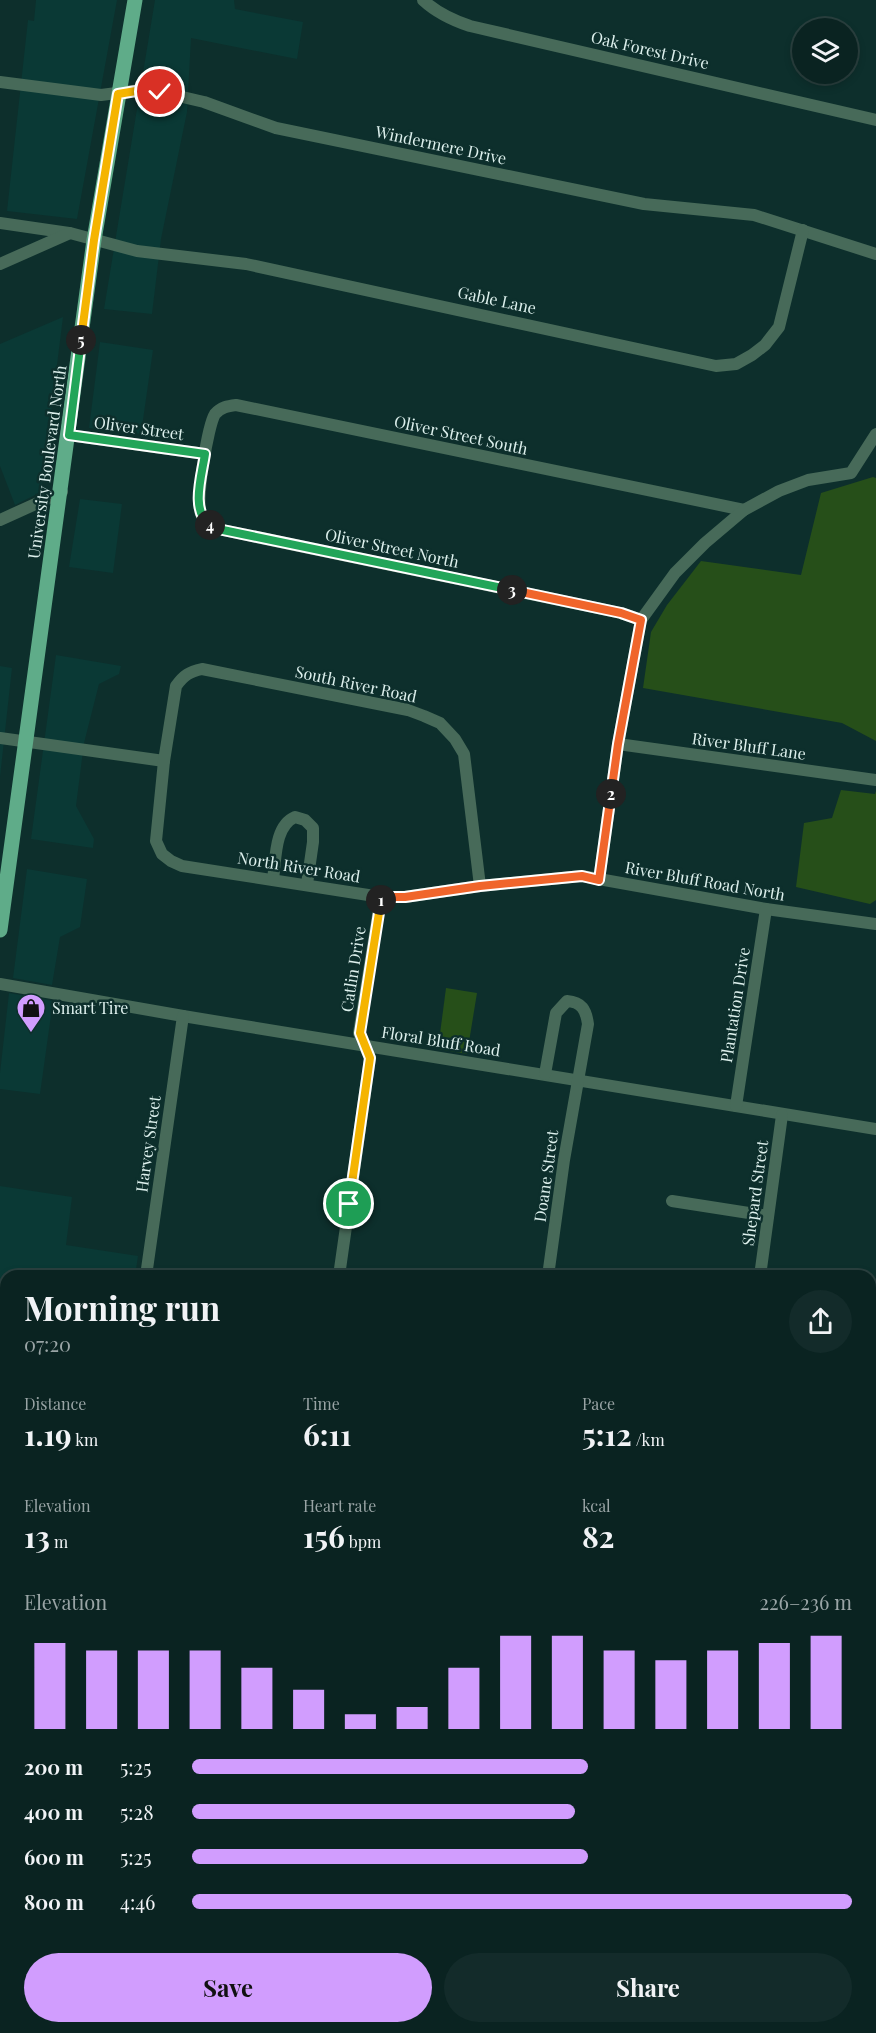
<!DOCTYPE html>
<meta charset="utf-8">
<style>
:root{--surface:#0a2321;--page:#132b2a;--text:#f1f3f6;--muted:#99a4a5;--line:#2a403f;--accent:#d19dfe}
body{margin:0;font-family:"Playfair Display",serif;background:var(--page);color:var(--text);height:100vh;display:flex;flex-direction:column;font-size:22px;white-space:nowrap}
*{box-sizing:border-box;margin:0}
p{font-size:20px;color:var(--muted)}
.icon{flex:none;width:33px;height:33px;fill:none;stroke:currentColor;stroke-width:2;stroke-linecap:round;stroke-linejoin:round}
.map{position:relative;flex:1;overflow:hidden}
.side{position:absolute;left:0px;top:1270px;width:876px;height:764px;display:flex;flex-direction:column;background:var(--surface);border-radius:18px 18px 0 0;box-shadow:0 3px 9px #0003,0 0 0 2px var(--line)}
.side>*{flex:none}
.fabs{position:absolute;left:792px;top:18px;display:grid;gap:12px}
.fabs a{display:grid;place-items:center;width:66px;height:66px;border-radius:50%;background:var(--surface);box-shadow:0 3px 9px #0003,0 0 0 2px var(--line);font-size:30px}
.pin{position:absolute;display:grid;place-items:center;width:51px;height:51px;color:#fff;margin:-26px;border:3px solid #fff;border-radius:50%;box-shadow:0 2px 6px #0007}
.km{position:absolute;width:30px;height:30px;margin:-15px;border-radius:50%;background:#222;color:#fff;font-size:16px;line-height:30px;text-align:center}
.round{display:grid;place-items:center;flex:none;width:63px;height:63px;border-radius:32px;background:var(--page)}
.headline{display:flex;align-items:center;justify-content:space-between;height:102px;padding:0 24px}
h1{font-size:33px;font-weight:700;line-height:45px}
.stats{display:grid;grid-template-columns:repeat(3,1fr);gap:9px;height:102px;padding:6px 24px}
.stats div{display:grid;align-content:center}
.stats b{font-size:30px;font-weight:700}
.stats small{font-size:16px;font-weight:400}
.stats p{font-size:16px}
.chart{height:168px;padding:12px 24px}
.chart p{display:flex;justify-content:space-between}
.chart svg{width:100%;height:108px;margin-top:6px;stroke:var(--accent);stroke-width:6}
.cta{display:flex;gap:12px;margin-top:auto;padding:12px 24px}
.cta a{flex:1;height:69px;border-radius:36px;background:var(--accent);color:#111;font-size:24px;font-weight:700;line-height:69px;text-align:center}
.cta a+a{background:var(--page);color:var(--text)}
ul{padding:0 24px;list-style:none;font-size:20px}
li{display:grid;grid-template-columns:96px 72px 1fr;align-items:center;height:45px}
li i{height:15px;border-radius:8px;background:var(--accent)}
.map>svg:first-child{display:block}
.built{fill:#0a3935}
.green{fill:#264f19}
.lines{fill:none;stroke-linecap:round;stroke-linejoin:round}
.minor{stroke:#476a59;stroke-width:12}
.major{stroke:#5fac89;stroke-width:15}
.split-1-casing{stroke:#fff;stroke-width:12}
.split-2-casing{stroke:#fff;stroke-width:12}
.split-3-casing{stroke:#fff;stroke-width:12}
.split-4-casing{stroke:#fff;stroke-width:12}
.split-5-casing{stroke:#fff;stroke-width:12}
.split-6-casing{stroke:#fff;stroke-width:12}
.split-1{stroke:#f5b400;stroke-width:8}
.split-2{stroke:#f0652b;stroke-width:8}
.split-3{stroke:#f0652b;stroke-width:8}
.split-4{stroke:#22a559;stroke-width:8}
.split-5{stroke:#22a559;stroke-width:8}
.split-6{stroke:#f5b400;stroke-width:8}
.labels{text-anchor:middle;stroke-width:5;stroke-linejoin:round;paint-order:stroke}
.street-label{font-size:16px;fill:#ddf0ed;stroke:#0d2f2c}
.poi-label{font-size:16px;fill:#ddf0ed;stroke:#0d2f2c;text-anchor:start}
</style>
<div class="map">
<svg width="876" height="2033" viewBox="0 0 876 2033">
<rect width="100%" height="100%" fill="#0d2f2c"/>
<!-- built -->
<g class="built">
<polygon points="36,0 117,0 77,219 7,211 28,20 34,21"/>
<polygon points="155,0 234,0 235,9 303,22 297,59 191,38 187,112 161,239 152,314 104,309"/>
<polygon points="63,317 41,492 15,505 0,466 0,344"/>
<polygon points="100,342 153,350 141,434 89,428"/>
<polygon points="80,499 122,504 113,573 69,567"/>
<polygon points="56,655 121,666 119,674 99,684 84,743 76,806 94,839 93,848 31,839"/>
<polygon points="0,666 12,668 0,777"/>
<polygon points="27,869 87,879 80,927 60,937 52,985 13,978"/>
<polygon points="9,993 53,1001 40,1094 0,1089 0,1073"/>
<polygon points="0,1186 72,1197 66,1245 138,1256 135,1276 6,1276 6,1395 0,1394"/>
<polygon points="0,1504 6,1505 6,2028 870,2028 870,1627 876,1628 876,2033 0,2033"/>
</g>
<!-- green -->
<g class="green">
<polygon points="873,477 876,478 876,741 842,723 643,688 651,632 667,605 701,561 801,575 821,493"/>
<polygon points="841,790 875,794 876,791 876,900 870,904 796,887 804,823 832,818"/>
<polygon points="446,988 477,993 467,1054 438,1049"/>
<polygon points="870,1627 876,1628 876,1972 870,1971"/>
</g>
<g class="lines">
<!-- minor -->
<g class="minor">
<path d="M423 0C437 13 452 20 470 26L876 120"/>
<polyline points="0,82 101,95 148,89 204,102 276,128 644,204 754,215 876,254"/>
<polyline points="0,223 69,233"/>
<polyline points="0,264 70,233 137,251 246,264 716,366 736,364 752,355 765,345 779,327 803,230"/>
<polyline points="69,435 205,454"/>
<polyline points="0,520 62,492"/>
<path d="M641 620 621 613 218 529C211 525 204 522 201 514 195 502 208 425 215 414 221 407 228 406 236 405L744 510"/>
<polyline points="0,738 164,761"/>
<polyline points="618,744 876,780"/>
<path d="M273 879C276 860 274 826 295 817L305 820 313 828V842L307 884"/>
<polyline points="599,880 618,744 641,620 675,573 705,543 744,510 779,491 808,480 851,473 876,434"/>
<path d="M480 886 464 754 455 739 440 723 424 716 408 710 202 669C189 672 184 675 176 686L164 761 156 841 162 854 171 861 182 866 381 897H405L480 886 582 876 766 909 876 924"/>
<polyline points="0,984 183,1016 876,1129"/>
<path d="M545 1074 556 1013 567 1001C582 1002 586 1010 588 1024L564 1160 548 1276"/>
<polyline points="736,1106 766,909"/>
<polyline points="672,1201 768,1216"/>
<polyline points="146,1276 183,1016"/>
<polyline points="339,1276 370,1058 359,1033 381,897"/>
<polyline points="760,1276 782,1115"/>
<polyline points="0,1337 6,1338"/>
<polyline points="0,1411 6,1410"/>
<polyline points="870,1460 876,1460"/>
<polyline points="0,1494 6,1498"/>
<polyline points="870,1534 876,1535"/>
<polyline points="870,1613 876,1614"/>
<polyline points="0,1870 6,1871"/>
<polyline points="730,2033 731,2028"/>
</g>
<!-- major -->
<polyline class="major" points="0,930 94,240 135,0"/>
</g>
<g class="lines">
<!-- split-1 casing -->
<g class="split-1-casing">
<polyline id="split-1" points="349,1204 370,1058 360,1033 381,900"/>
</g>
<!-- split-2 casing -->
<g class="split-2-casing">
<polyline id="split-2" points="381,900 381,897 405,897 480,886 582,876 599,880 611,794"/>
</g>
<!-- split-3 casing -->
<g class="split-3-casing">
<polyline id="split-3" points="512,590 621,613 641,620 618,744 611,794"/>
</g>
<!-- split-4 casing -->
<g class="split-4-casing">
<polyline id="split-4" points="210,525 218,529 512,590"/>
</g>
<!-- split-5 casing -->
<g class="split-5-casing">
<path id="split-5" d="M81 340 69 435 205 454C202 475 190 511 210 525"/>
</g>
<!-- split-6 casing -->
<g class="split-6-casing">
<polyline id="split-6" points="81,340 94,240 118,94 148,89 160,92"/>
</g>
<!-- split-1 -->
<use href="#split-1" class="split-1"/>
<!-- split-2 -->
<use href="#split-2" class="split-2"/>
<!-- split-3 -->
<use href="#split-3" class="split-3"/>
<!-- split-4 -->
<use href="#split-4" class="split-4"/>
<!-- split-5 -->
<use href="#split-5" class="split-5"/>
<!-- split-6 -->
<use href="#split-6" class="split-6"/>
</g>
<!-- icons -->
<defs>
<g id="shop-pin" transform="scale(1.5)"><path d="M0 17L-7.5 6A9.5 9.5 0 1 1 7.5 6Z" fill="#d19dfe" stroke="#0d2f2c"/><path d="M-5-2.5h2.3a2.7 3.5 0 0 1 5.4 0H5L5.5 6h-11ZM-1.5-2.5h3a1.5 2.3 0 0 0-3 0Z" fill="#111"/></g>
</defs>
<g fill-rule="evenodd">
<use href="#shop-pin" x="31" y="1008"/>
</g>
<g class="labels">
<!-- street labels -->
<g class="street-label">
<text transform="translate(650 50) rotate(13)" y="6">Oak Forest Drive</text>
<text transform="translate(441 145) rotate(12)" y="6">Windermere Drive</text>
<text transform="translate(497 300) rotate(12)" y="6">Gable Lane</text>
<text transform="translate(139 428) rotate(8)" y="6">Oliver Street</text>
<text transform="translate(461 435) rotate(12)" y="6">Oliver Street South</text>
<text transform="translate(47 462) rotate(-82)" y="6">University Boulevard North</text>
<text transform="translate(392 548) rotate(12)" y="6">Oliver Street North</text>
<text transform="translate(356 684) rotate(12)" y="6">South River Road</text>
<text transform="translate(749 746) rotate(8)" y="6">River Bluff Lane</text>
<text transform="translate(299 867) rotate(9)" y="6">North River Road</text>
<text transform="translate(705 881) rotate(10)" y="6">River Bluff Road North</text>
<text transform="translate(353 969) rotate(-81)" y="6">Catlin Drive</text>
<text transform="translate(735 1005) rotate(-81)" y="6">Plantation Drive</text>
<text transform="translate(441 1041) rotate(9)" y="6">Floral Bluff Road</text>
<text transform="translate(148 1144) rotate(-82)" y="6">Harvey Street</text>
<text transform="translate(546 1176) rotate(-82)" y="6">Doane Street</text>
<text transform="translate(755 1193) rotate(-82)" y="6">Shepard Street</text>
</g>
<!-- poi labels -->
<g class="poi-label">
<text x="52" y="1014">Smart Tire</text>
</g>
</g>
</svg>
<div class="fabs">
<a><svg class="icon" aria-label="layers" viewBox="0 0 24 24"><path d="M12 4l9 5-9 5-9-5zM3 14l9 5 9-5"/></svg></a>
</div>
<div class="pin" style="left:349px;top:1204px;background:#1e9e55"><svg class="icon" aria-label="arrive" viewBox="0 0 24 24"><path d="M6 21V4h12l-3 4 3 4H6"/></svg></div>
<div class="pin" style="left:160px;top:92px;background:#d93025"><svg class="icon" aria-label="check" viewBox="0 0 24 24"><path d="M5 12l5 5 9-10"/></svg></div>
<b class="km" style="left:381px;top:900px">1</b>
<b class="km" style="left:611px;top:794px">2</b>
<b class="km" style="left:512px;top:590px">3</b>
<b class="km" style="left:210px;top:525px">4</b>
<b class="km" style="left:81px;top:340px">5</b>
<section class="side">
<div class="headline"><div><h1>Morning run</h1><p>07:20</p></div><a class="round"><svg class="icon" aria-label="share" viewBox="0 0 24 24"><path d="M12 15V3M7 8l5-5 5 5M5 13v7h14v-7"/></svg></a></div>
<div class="stats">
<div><p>Distance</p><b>1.19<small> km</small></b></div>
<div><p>Time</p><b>6:11</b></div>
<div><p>Pace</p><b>5:12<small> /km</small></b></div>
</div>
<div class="stats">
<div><p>Elevation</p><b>13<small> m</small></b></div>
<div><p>Heart rate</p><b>156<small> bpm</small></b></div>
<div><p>kcal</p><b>82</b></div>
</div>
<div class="chart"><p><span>Elevation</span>226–236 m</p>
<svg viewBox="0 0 160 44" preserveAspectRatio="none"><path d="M5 44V9M15 44V12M25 44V12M35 44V12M45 44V19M55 44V28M65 44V38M75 44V35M85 44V19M95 44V6M105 44V6M115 44V12M125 44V16M135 44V12M145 44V9M155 44V6"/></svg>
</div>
<ul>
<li><b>200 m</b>5:25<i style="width:60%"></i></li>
<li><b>400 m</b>5:28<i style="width:58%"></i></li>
<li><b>600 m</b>5:25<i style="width:60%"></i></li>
<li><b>800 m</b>4:46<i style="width:100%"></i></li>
</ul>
<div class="cta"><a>Save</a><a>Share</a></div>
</section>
</div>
